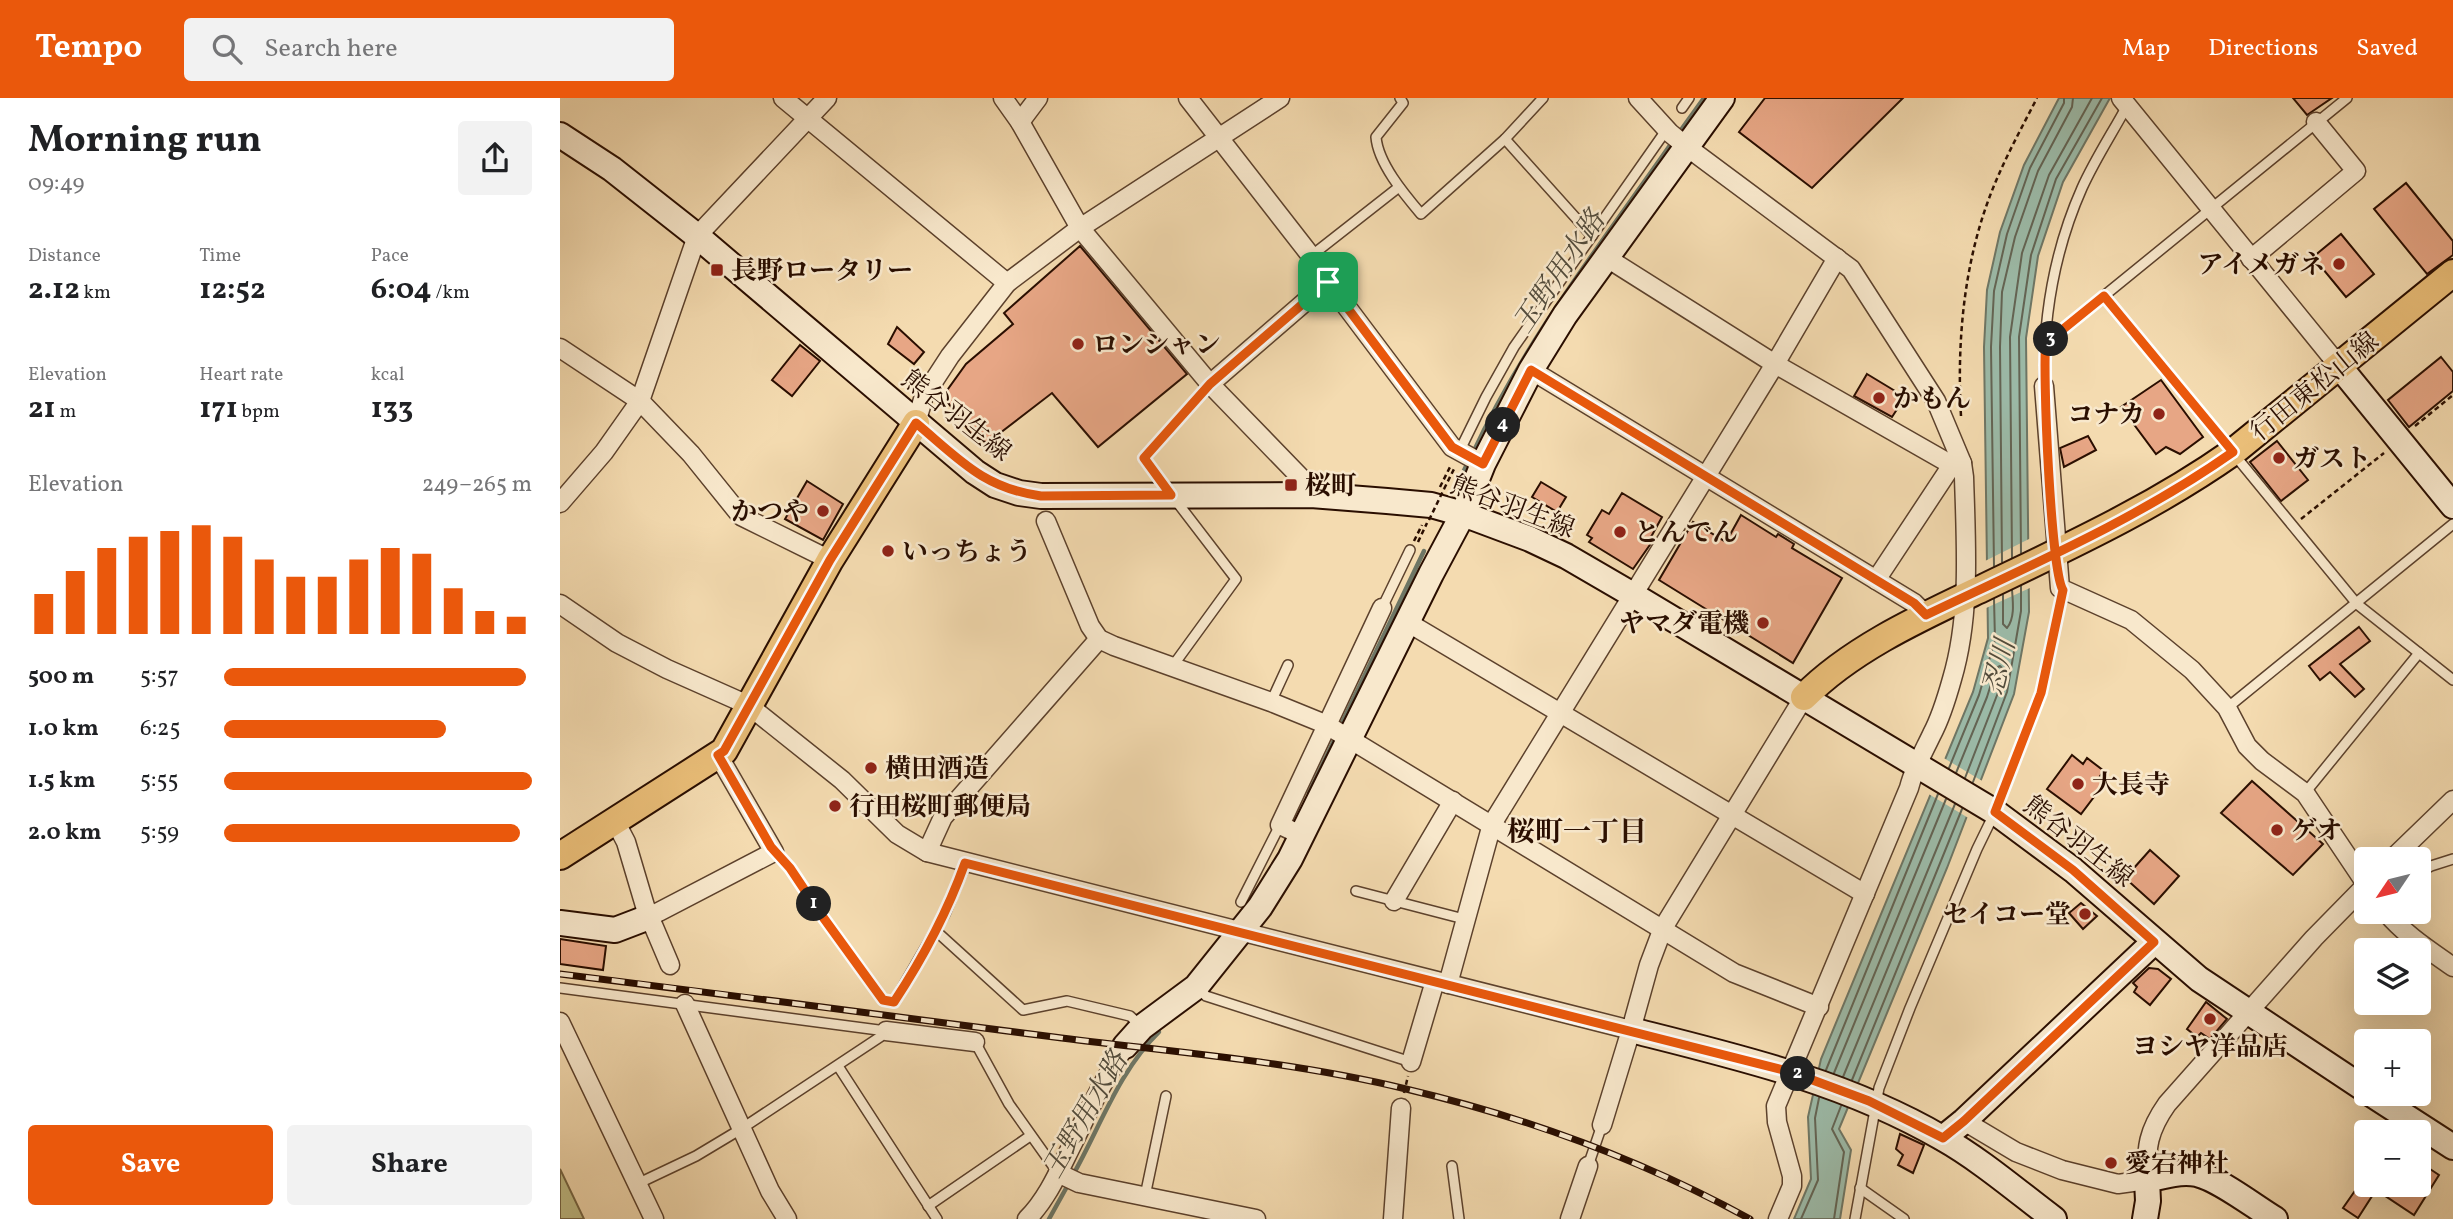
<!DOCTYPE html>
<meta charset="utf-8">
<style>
:root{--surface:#fff;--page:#f2f2f2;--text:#202124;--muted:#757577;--accent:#ea580c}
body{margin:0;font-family:Vollkorn,"Noto Serif JP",serif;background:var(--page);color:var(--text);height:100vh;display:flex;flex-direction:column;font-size:26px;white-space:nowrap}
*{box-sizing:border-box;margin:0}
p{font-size:23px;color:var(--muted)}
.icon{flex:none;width:38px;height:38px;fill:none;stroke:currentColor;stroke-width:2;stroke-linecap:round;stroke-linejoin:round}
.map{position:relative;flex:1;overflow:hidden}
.drawer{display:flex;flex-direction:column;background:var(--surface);width:560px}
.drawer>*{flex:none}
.needle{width:46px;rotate:235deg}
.buttons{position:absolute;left:1794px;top:749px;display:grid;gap:14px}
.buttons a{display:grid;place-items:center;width:77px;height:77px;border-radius:7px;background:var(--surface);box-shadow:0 7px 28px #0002;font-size:35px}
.pin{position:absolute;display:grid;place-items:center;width:60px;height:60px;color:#fff;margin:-30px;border-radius:14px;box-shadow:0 4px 10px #0006}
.km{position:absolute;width:35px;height:35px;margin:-18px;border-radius:50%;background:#222;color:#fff;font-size:19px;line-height:35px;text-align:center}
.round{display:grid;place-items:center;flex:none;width:74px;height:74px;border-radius:7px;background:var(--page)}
.overview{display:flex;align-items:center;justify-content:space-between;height:119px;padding:0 28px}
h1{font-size:38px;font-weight:700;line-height:52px}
.stats{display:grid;grid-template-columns:repeat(3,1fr);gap:10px;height:119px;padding:7px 28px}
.stats div{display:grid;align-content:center}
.stats b{font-size:30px;font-weight:700}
.stats small{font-size:19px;font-weight:400}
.stats p{font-size:19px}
.chart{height:196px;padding:14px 28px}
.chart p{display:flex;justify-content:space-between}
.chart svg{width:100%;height:126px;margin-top:7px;stroke:var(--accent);stroke-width:6}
.action{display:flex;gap:14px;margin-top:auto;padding:14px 28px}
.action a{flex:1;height:80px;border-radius:7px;background:var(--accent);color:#fff;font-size:28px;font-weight:700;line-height:80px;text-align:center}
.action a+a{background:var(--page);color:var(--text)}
ul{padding:0 28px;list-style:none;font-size:23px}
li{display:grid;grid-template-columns:112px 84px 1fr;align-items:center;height:52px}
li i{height:18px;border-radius:9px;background:var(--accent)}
header{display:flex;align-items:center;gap:42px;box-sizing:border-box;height:98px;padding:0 35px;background:var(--accent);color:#fff}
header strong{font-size:33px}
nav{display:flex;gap:38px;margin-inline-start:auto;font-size:24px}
.search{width:490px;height:63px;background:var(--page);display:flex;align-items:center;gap:18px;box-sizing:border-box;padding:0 24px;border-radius:7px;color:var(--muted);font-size:26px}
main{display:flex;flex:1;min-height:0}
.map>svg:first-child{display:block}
.green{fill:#c1be87;stroke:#766644;stroke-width:2}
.water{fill:#9cbba9;stroke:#6e7665;stroke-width:2}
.pier{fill:#f4dbb0}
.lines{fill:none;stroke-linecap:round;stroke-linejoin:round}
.shore{stroke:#636454;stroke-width:2}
.stream{stroke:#6e7665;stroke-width:4.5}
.building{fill:#e7a685;stroke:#2a0e00;stroke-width:2}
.lane-casing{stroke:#5c412c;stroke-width:12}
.street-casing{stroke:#5c412c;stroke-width:21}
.secondary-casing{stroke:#2a0e00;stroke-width:28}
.primary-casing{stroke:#2a0e00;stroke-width:30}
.path{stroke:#2a0e00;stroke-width:2.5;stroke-dasharray:5 3.5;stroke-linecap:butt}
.lane{stroke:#f8e8cc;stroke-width:9}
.street{stroke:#f8e8cc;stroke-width:18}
.secondary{stroke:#f8e8cc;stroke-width:24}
.primary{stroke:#eabe78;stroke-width:26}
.rail-casing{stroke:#2a0e00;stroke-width:7}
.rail{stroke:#f8e8cc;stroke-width:4.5;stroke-dasharray:13;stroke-linecap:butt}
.path-bridge{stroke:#2a0e00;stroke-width:2.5;stroke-dasharray:5 3.5;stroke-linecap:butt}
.route-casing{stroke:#fff;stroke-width:14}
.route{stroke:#ea580c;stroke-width:9}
.poi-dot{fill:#8f2418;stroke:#f8e8cc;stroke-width:2.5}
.labels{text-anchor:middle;stroke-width:5;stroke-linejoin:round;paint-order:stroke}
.poi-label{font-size:26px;font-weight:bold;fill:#2a0e00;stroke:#f8e8cc;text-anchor:start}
.street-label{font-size:26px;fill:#2a0e00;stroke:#f8e8cc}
.water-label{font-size:28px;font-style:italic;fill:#524b3b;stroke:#f8e8cc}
.neighbourhood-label{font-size:28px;font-weight:bold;fill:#2a0e00;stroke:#f8e8cc}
</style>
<header>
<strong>Tempo</strong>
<div class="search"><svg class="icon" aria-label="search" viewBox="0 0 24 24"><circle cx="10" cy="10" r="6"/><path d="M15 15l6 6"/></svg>Search here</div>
<nav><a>Map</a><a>Directions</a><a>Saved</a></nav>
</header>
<main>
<section class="drawer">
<div class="overview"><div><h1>Morning run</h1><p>09:49</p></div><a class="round"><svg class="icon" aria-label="share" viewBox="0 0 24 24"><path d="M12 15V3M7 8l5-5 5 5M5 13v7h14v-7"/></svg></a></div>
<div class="stats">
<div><p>Distance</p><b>2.12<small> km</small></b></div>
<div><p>Time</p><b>12:52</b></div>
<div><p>Pace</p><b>6:04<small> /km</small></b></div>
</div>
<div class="stats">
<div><p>Elevation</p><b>21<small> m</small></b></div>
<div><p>Heart rate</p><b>171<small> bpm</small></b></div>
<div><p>kcal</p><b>133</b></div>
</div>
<div class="chart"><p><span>Elevation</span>249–265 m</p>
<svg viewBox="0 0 160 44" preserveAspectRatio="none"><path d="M5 44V30M15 44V22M25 44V14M35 44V10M45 44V8M55 44V6M65 44V10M75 44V18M85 44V24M95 44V24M105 44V18M115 44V14M125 44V16M135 44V28M145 44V36M155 44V38"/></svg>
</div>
<ul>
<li><b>500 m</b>5:57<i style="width:98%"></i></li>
<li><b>1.0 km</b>6:25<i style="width:72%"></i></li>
<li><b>1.5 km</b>5:55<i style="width:100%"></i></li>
<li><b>2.0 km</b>5:59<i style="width:96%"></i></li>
</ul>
<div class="action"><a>Save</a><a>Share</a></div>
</section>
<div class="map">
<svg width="1893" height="1121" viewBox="0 0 1893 1121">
<rect width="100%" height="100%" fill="#f4dbb0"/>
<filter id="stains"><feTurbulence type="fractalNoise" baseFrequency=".00286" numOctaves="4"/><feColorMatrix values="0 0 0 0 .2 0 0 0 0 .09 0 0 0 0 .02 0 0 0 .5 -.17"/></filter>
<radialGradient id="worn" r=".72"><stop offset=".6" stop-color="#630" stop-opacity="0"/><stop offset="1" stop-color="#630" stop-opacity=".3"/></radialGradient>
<!-- green -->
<polygon class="green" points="0,1071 24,1121 0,1121"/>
<!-- water -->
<polygon class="water" points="1499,0 1550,0 1503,84 1478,158 1466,240 1469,514 1454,596 1387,770 1279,1031 1291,1052 1280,1121 1234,1121 1251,1081 1248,1019 1261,961 1413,594 1428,540 1424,249 1427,192 1440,134 1464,67"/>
<!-- pier -->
<g class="pier">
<polygon points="1471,440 1472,489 1424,511 1423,464"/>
<polygon points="1382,659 1424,684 1410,721 1367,695"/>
</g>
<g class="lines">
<!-- shore -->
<g class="shore">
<polyline points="1461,455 1459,239 1471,157 1496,81 1542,0"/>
<polyline points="1452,460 1450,239 1462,155 1489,77 1532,0"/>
<polyline points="1442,464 1440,249 1442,194 1455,139 1478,73 1512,9 1513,0"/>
<polyline points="1434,468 1431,249 1434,193 1447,136 1470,70 1504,5 1504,0"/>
<path d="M1443 497V526L1447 530C1455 520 1453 504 1452 492"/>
<polyline points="1389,670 1419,597 1435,542 1434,501"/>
<polyline points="1396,675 1427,599 1436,570 1440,568 1443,571 1439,592 1405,680"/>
<polyline points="1413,684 1447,594 1461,513 1461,488"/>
<polyline points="1266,972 1378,696"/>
<polyline points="1274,975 1386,701"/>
<polyline points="1283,979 1395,706"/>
<polyline points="1292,982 1402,711"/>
<polyline points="1241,1121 1258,1082 1255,1020 1259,1000"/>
<polyline points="1274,1121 1284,1054 1272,1031 1281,1008"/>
</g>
<!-- stream -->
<g class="stream">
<polyline points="1118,36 1144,0"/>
<path d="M912 357C964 243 1042 145 1113 43"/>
<polyline points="901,379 908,364"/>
<polyline points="780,629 864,453"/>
<polyline points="749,695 777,636"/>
<path d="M513 1077C540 1029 559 973 599 934"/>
<polyline points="489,1121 509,1085"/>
</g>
</g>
<!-- building -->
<g class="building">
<polygon points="1205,0 1343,0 1252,90 1179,34"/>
<polygon points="1733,0 1772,0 1747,17"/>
<polygon points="1846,85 1893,143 1893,157 1867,176 1814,111"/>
<polygon points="1781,136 1814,176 1786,199 1753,159"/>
<polygon points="520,148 627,276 538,349 492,295 427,345 412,337 383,298 406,266 453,226 444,215"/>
<polygon points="337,229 364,254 354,266 328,246"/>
<polygon points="240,247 260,263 232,298 212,282"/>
<polygon points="1881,259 1893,274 1893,293 1849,329 1828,302"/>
<polygon points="1307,276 1345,299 1332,319 1294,298"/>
<polygon points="1601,282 1643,339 1620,356 1606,349 1596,356 1561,309"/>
<polygon points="1528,338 1536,352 1504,369 1500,350"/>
<polygon points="1717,343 1748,382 1721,403 1690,364"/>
<polygon points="247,383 283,406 263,442 225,421"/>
<polygon points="981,384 1006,399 997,414 972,399"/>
<polygon points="1062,395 1102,419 1091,439 1094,441 1073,471 1029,444 1032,440 1027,437 1042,412 1049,416"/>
<polygon points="1181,417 1216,439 1218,436 1234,446 1232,450 1282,480 1233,565 1099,482 1133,424 1166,444"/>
<polygon points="1799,529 1810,543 1780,566 1804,591 1795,599 1770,574 1760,582 1749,568"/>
<polygon points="1512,657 1523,666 1527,660 1544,673 1540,678 1546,683 1521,716 1487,691"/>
<polygon points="1692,683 1763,746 1733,777 1661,715"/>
<polygon points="1590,752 1619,778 1594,806 1565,780"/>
<polygon points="1521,805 1537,818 1523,831 1509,815"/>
<polygon points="0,841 46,848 43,872 0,866"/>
<polygon points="1589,870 1598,871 1611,881 1590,907 1574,894 1577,889 1573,885"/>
<polygon points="1646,904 1667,921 1650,941 1641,935 1637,939 1627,931"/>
<polygon points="1340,1036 1364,1047 1353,1075 1338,1067 1343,1057 1336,1051"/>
<polygon points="1858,1063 1879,1077 1854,1117 1816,1092 1798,1120 1783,1110 1799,1087 1858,1087"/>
</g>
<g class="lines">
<!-- lane casing -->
<g class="lane-casing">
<g id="lane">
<path d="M840 0 843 5 816 39C818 65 844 96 861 116L945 41 983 0"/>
<polyline points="1122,10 1129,0"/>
<polyline points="945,41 1032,138"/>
<polyline points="751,158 839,89"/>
<polyline points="1544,198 1797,506 1893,582"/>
<polyline points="1486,241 1491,241 1787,0"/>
<path d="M1484 288C1483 220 1494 153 1522 90 1535 61 1553 34 1568 6"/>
<polyline points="899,354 926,299 954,249 1107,31"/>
<polyline points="822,510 850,452"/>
<polyline points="612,569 676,481 584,361 650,286"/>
<polyline points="711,604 728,567"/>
<polyline points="1667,610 1893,426"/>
<polyline points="1745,695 1859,555"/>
<polyline points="214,754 230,770 260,815 323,902 334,904 385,816 406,765"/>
<polyline points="1858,775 1871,768 1893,761"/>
<polyline points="796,793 904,821"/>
<polyline points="681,804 720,727"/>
<polyline points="376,833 463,912 507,903 570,918 581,928"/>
<polyline points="0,890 326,933"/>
<polyline points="639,891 646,898 851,964"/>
<polyline points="415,944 449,1006 498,1075"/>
<polyline points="278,968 377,1121"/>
<polyline points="892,1068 899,1121"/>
<polyline points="1028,1068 1042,1027"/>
<polyline points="77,1086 136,1058 181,1031 320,939 326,933"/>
<polyline points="1300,1090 1344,1121"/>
<polyline points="585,1098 606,998"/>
<polyline points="368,1108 470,1038"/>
<polyline points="1295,1121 1319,990 1350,910 1417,751 1435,714 1481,595 1503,492"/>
</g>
</g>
<!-- street casing -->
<g class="street-casing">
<g id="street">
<polyline points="223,0 447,185"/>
<polyline points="443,0 460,24 520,130 650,286 745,384 751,397"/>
<polyline points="628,0 751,158 768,184 892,349 923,366"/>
<path d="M1078 0 1110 35 1127 49 1291 171 1376 303 1402 365 1404 379C1406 446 1411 517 1392 581 1387 599 1381 619 1372 636 1363 655 1354 670 1349 690L1216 1008 1217 1024 1232 1078V1088L1218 1121"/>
<polyline points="1561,0 1779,268"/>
<polyline points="460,24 478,0"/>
<polyline points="1047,160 1215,266 1392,367 1402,365"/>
<polyline points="1691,161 1796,73 1756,24"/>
<polyline points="0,250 80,303 131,356 181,418 270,462"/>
<polyline points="971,272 1354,505 1366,517"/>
<polyline points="650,286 768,184"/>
<polyline points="1484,288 1500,490 1571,522 1632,572 1667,610 1687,648 1702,663 1745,695 1806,786"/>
<polyline points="356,325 364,298 390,258 447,185 520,130 720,0"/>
<polyline points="0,405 44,354 80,303 137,138 267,0"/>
<polyline points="486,423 530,528 539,541 554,548 711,604 765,626 1174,875 1259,909"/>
<polyline points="1316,482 1392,367"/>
<polyline points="0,506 57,545 107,571 188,607 282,682 337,736 367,754 1071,932"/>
<polyline points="847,524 1305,796"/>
<polyline points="54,721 66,744 85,808 110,867"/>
<polyline points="743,738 720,727 822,510"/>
<polyline points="367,754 383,719 539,541"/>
<polyline points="1832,761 1893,702"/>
<polyline points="834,803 893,703"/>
<path d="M1826 814C1844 836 1869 852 1893 869"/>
<polyline points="89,819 214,754 158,657"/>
<polyline points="888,886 932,726 1215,266 1277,160"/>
<polyline points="125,906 210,1093 227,1121"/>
<polyline points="0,924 94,1121"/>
<polyline points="326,933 415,944"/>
<polyline points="851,964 875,883"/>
<path d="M1404 1023 1456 1054 1502 1072 1558 1086 1587 1082C1586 1049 1588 1033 1607 1006L1754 840 1806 787"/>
<polyline points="1042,1027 1071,932 1089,867 1103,830 1244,599"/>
<polyline points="498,1075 519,1085 696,1121"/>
<path d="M467 1121C489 1099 501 1068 515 1041 530 1009 546 978 565 948"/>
<polyline points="833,1121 841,1010"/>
<polyline points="1010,1121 1028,1068"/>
</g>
</g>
<!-- secondary casing -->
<g class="secondary-casing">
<g id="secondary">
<polyline points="0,37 52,71 137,138 415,374 435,387 459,395 481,398 751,397 827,403 871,407 903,416 970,441 1006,458 1073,497 1435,714 1513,772 1639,881 1806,992"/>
<polyline points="1779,268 1893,408"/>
<polyline points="0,825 55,832 89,819"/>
<path d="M1071 932C1178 959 1286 984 1382 1040 1421 1062 1458 1094 1494 1121"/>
<polyline points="565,948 582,929 636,889 700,809 730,761 871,476 903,416 923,366 971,272 1005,217 1162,0"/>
<polyline points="1811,996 1893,1049"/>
<polyline points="1383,1040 1404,1023 1594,844"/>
<path d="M1585 1121 1588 1103 1587 1082C1603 1078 1620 1073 1637 1076 1659 1081 1695 1109 1715 1121"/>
</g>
</g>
<!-- primary casing -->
<g class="primary-casing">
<g id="primary">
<path d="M1244 599C1292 550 1364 518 1425 489 1510 448 1595 409 1673 354L1893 175"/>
<polyline points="0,758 164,653 270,462 356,325"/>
</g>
</g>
<!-- path -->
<g class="path">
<path d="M1401 318C1397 248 1403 173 1427 106 1440 69 1459 35 1477 0"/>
<polyline points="1855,328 1893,297"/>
<polyline points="880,389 891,367"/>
<polyline points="884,391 895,369"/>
<polyline points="1741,421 1824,355"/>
<polyline points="854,443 862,427"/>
<polyline points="858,444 867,425"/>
<polyline points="844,995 848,978"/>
</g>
<!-- lane -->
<use href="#lane" class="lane"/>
<!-- street -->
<use href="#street" class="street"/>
<!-- secondary -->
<use href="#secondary" class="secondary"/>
<!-- primary -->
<use href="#primary" class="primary"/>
<!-- rail casing -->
<g class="rail-casing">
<path id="rail" d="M0 876C165 896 329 918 494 939 611 954 731 963 846 991 965 1019 1082 1062 1190 1121"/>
</g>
<!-- rail -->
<use href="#rail" class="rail"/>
<!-- path-bridge -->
<polyline class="path-bridge" points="869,422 884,391"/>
</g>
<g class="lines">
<!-- route casing -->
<g class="route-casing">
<path id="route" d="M768 184 650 286 584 360 611 397 481 398C423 390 399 361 356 325L270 462 164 653 158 657 211 749 230 770 260 815 323 902 334 904C363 860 387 815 405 765L1231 974 1309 1003 1383 1040 1404 1023 1594 844 1513 772 1435 714 1481 595 1503 492C1491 475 1482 271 1486 241H1491L1544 198 1673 354C1578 421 1471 467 1366 517L1354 505 971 272 923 366 892 349 768 184"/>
</g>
<!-- route -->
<use href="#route" class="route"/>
</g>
<!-- markers -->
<g class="poi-dot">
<circle cx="1779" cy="166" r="7"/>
<rect x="150" y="165" width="14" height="14" rx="3.5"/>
<circle cx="518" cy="246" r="7"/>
<circle cx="1319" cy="300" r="7"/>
<circle cx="1599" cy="316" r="7"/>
<circle cx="1719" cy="360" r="7"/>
<rect x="724" y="380" width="14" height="14" rx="3.5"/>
<circle cx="263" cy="413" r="7"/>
<circle cx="1060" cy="434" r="7"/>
<circle cx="328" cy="453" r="7"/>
<circle cx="1203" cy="525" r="7"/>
<circle cx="311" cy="670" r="7"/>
<circle cx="1518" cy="686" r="7"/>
<circle cx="275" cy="708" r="7"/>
<circle cx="1717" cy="732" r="7"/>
<circle cx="1525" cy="816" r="7"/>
<circle cx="1650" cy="921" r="7"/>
<circle cx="1551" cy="1065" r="7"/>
</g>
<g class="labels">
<!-- poi labels -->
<g class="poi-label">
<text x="1765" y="175" text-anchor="end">アイメガネ</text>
<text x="171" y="181">長野ロータリー</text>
<text x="532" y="255">ロンシャン</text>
<text x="1333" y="309">かもん</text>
<text x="1585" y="325" text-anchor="end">コナカ</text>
<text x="1733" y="369">ガスト</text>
<text x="745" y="396">桜町</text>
<text x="249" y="422" text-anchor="end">かつや</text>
<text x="1074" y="443">とんでん</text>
<text x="342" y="462">いっちょう</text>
<text x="1189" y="534" text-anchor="end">ヤマダ電機</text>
<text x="325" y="679">横田酒造</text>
<text x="1532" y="695">大長寺</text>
<text x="289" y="717">行田桜町郵便局</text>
<text x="1731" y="741">ゲオ</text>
<text x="1511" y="825" text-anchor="end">セイコー堂</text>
<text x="1650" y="957" text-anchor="middle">ヨシヤ洋品店</text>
<text x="1565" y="1074">愛宕神社</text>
</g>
<!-- street labels -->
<g class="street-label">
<text transform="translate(1754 288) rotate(-39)" y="9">行田東松山線</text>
<text transform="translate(397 317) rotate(38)" y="9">熊谷羽生線</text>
<text transform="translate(953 408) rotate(21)" y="9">熊谷羽生線</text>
<text transform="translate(1519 743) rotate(38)" y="9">熊谷羽生線</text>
</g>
<!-- water labels -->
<g class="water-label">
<text transform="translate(998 173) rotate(-56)" y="10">玉野用水路</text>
<text transform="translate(1438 569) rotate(-76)" y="10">忍川</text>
<text transform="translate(524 1016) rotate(-60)" y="10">玉野用水路</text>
</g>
<!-- neighbourhood labels -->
<g class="neighbourhood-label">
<text x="1017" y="743">桜町一丁目</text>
</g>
</g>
<rect width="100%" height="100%" filter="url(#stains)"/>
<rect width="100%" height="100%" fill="url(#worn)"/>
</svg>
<div class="buttons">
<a><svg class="needle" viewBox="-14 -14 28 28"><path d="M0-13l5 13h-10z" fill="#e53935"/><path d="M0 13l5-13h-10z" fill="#757577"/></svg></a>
<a><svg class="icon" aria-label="layers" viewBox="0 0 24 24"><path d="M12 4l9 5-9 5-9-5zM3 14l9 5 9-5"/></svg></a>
<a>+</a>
<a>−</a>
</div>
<div class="pin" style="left:768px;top:184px;background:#1e9e55"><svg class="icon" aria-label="arrive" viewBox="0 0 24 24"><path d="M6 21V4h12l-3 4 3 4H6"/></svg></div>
<b class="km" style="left:254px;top:806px">1</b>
<b class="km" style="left:1238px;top:976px">2</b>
<b class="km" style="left:1491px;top:241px">3</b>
<b class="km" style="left:943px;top:327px">4</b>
</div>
</main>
